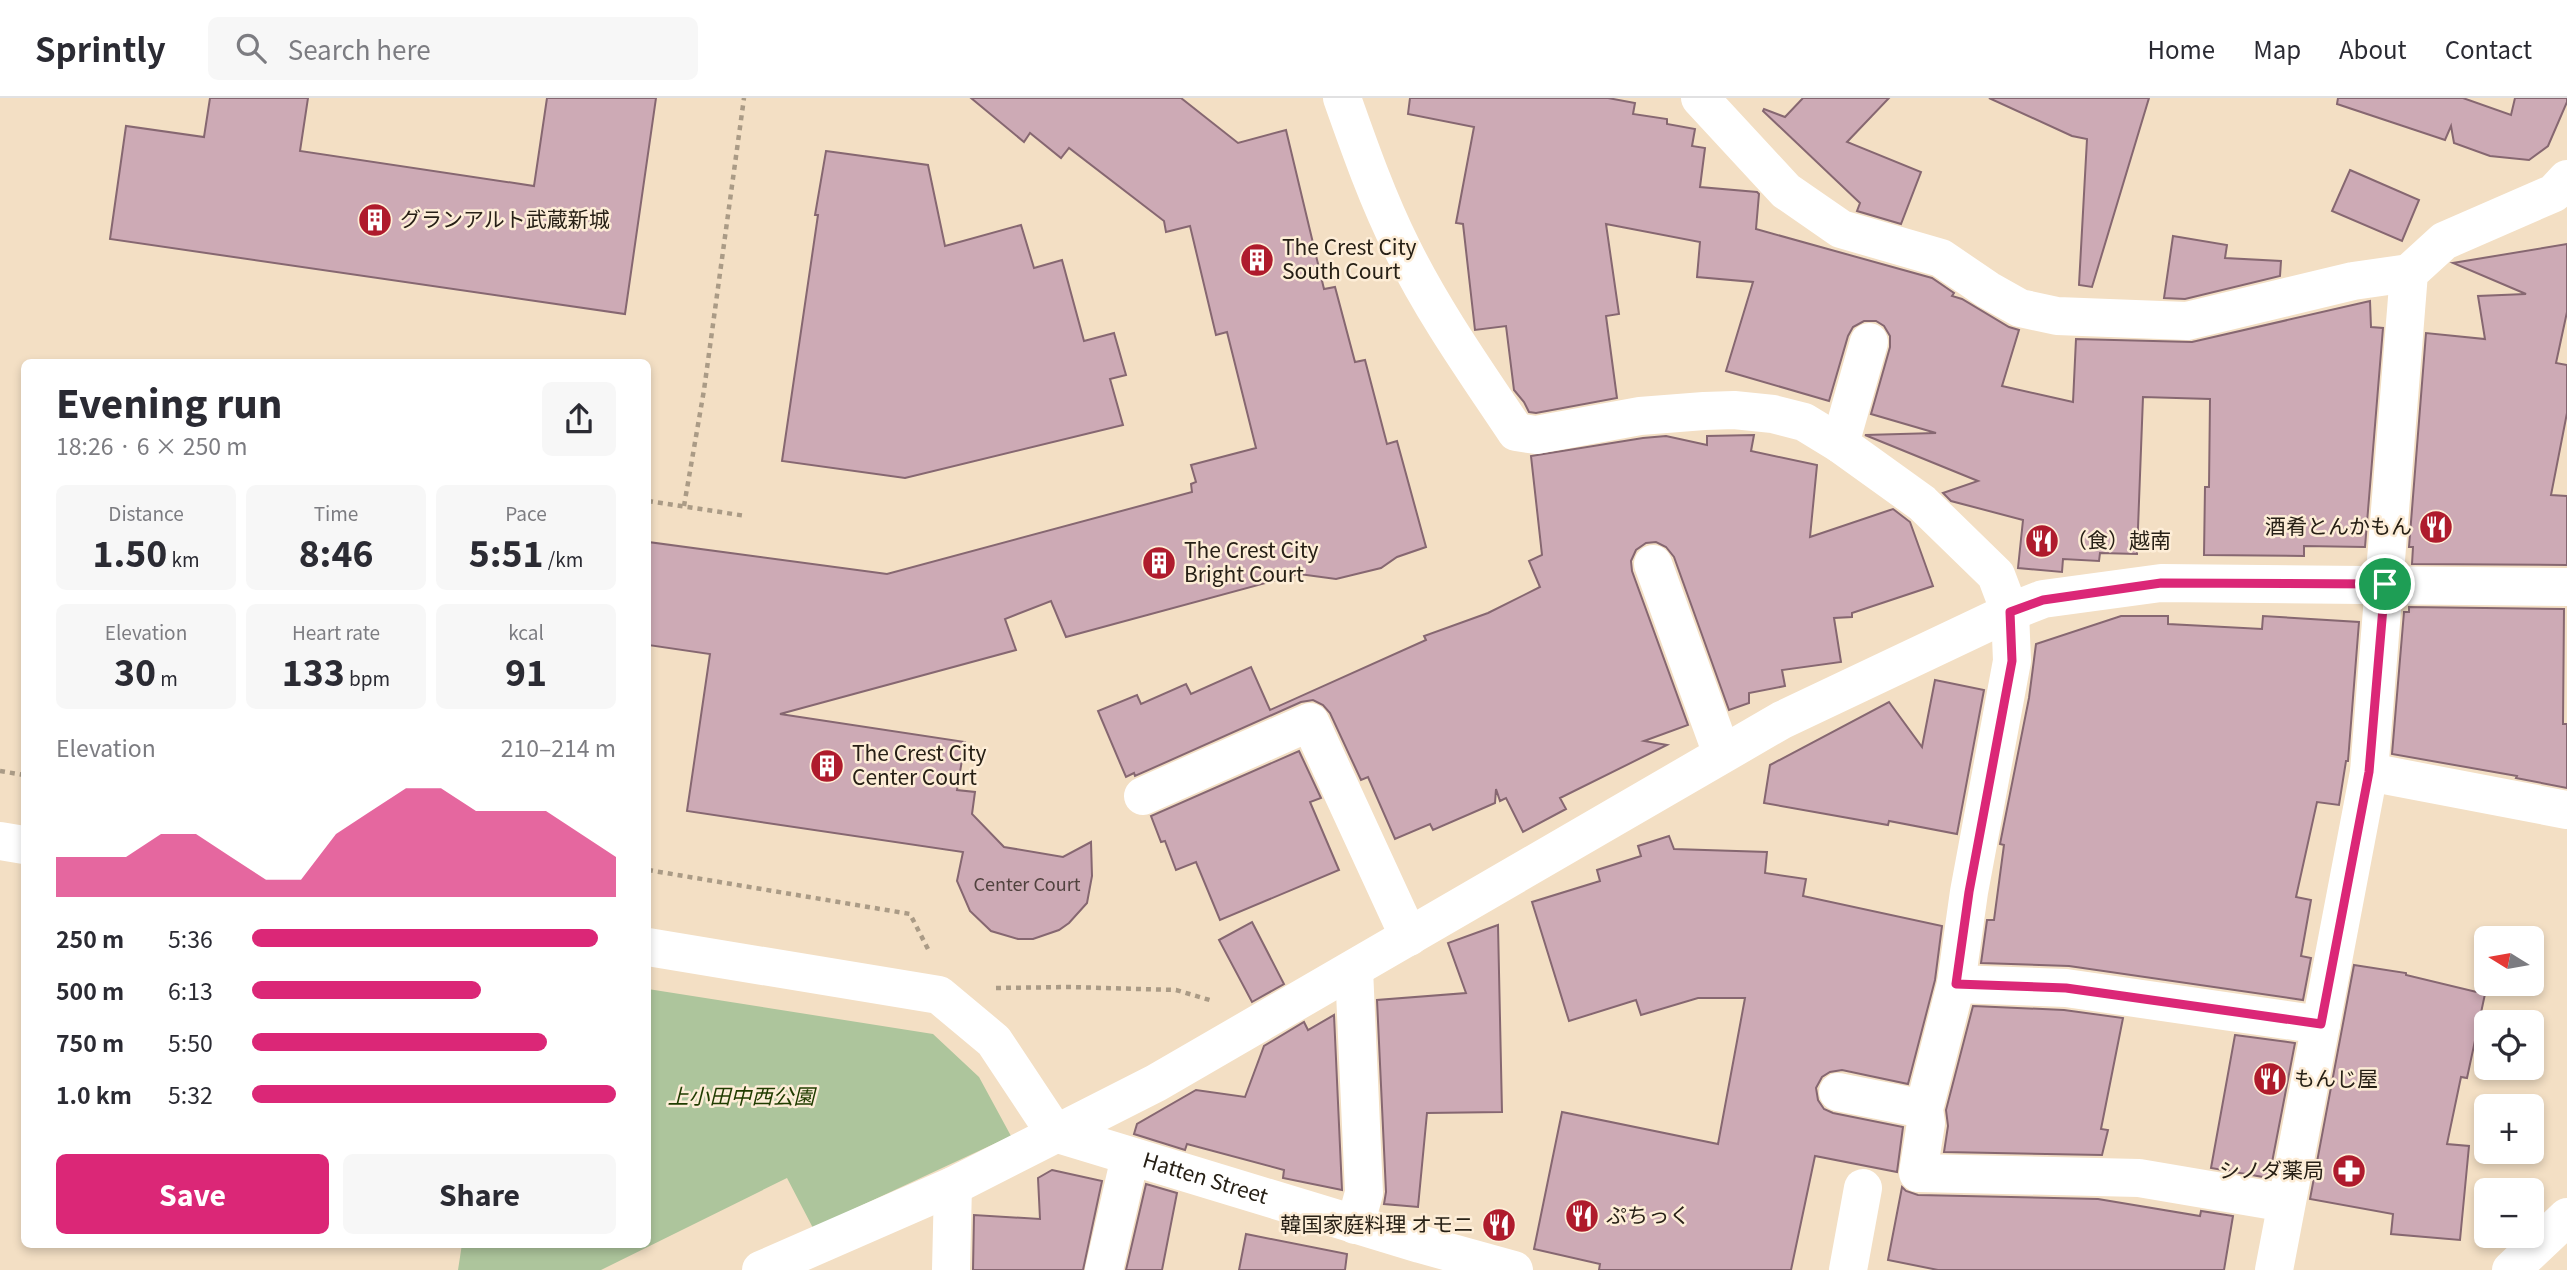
<!DOCTYPE html>
<meta charset="utf-8">
<style>
:root{--surface:#fff;--page:#f7f7f7;--text:#2b2b33;--muted:#7c7c81;--line:#e1e1e2;--accent:#db2777}
body{margin:0;font-family:Georgia,"Noto Sans JP",serif;background:var(--page);color:var(--text);height:100vh;display:flex;flex-direction:column;font-size:26px;white-space:nowrap}
*{box-sizing:border-box;margin:0}
p{font-size:23px;color:var(--muted)}
.icon{flex:none;width:38px;height:38px;fill:none;stroke:currentColor;stroke-width:2;stroke-linecap:round;stroke-linejoin:round}
.map{position:relative;flex:1;overflow:hidden}
.drawer{position:absolute;left:21px;top:261px;width:630px;height:889px;display:flex;flex-direction:column;background:var(--surface);border-radius:10px;box-shadow:0 4px 10px #0003}
.drawer>*{flex:none}
.needle{width:46px;rotate:281deg}
.fabs{position:absolute;left:2474px;top:828px;display:grid;gap:14px}
.fabs a{display:grid;place-items:center;width:70px;height:70px;border-radius:10px;background:var(--surface);box-shadow:0 4px 10px #0003;font-size:35px}
.pin{position:absolute;display:grid;place-items:center;width:60px;height:60px;color:#fff;margin:-30px;border:4px solid #fff;border-radius:50%;box-shadow:0 2px 7px #0007}
.round{display:grid;place-items:center;flex:none;width:74px;height:74px;border-radius:10px;background:var(--page)}
.overview{display:flex;align-items:center;justify-content:space-between;height:119px;padding:0 35px}
h1{font-size:38px;font-weight:800;line-height:52px}
.figures{display:grid;grid-template-columns:repeat(3,1fr);gap:10px;height:119px;padding:7px 35px}
.figures div{display:grid;align-content:center;border-radius:10px;background:var(--page);text-align:center}
.figures b{font-size:35px;font-weight:800}
.figures small{font-size:19px;font-weight:400}
.figures p{font-size:19px}
.chart{height:196px;padding:14px 35px}
.chart p{display:flex;justify-content:space-between}
.chart svg{width:100%;height:126px;margin-top:7px;fill:var(--accent);opacity:.7}
.cta{display:flex;gap:14px;margin-top:auto;padding:14px 35px}
.cta a{flex:1;height:80px;border-radius:10px;background:var(--accent);color:#fff;font-size:28px;font-weight:800;line-height:80px;text-align:center}
.cta a+a{background:var(--page);color:var(--text)}
ul{padding:0 35px;list-style:none;font-size:23px}
li{display:grid;grid-template-columns:112px 84px 1fr;align-items:center;height:52px}
li i{height:18px;border-radius:9px;background:var(--accent)}
header{display:flex;align-items:center;gap:42px;box-sizing:border-box;height:98px;padding:0 35px;background:var(--surface);border-bottom:2px solid var(--line)}
header strong{font-size:33px}
nav{display:flex;gap:38px;margin-inline-start:auto;font-size:24px}
.search{width:490px;height:63px;background:var(--page);display:flex;align-items:center;gap:18px;box-sizing:border-box;padding:0 24px;border-radius:10px;color:var(--muted);font-size:26px}
.map>svg:first-child{display:block}
.green{fill:#adc59c}
.building{fill:#cdaab5;stroke:#866771;stroke-width:2}
.lines{fill:none;stroke-linecap:round;stroke-linejoin:round}
.path{stroke:#aa9b86;stroke-width:4.5;stroke-dasharray:5 5;stroke-linecap:butt}
.minor{stroke:#fff;stroke-width:38}
.route-casing{stroke:#fff;stroke-width:14}
.route{stroke:#db2777;stroke-width:9}
.labels{text-anchor:middle;stroke-width:5;stroke-linejoin:round;paint-order:stroke}
.number-label{font-size:18px;fill:#50423e}
.poi-label{font-size:21px;fill:#272016;stroke:#fdedd7;text-anchor:start}
.park-label{font-size:21px;font-style:italic;fill:#203c00;stroke:#fdedd7}
.street-label{font-size:21px;fill:#272016;stroke:#fdedd7}
</style>
<header>
<strong>Sprintly</strong>
<div class="search"><svg class="icon" aria-label="search" viewBox="0 0 24 24"><circle cx="10" cy="10" r="6"/><path d="M15 15l6 6"/></svg>Search here</div>
<nav><a>Home</a><a>Map</a><a>About</a><a>Contact</a></nav>
</header>
<div class="map">
<svg width="2567" height="1172" viewBox="0 0 2567 1172">
<rect width="100%" height="100%" fill="#f3dfc4"/>
<!-- green -->
<polygon class="green" points="648,891 933,936 979,979 1011,1038 813,1130 787,1080 601,1172 458,1172 462,1146 648,1146"/>
<!-- building -->
<g class="building">
<polygon points="210,0 308,0 300,53 534,88 547,0 656,0 625,216 110,141 126,28 204,39"/>
<polygon points="971,0 1181,0 1238,45 1286,32 1324,191 1335,189 1355,264 1365,262 1387,346 1397,343 1426,449 1397,459 1381,470 1336,481 1299,476 1066,539 1051,503 1005,521 1016,552 780,616 965,644 957,692 975,694 972,716 1004,749 1063,759 1091,744 1092,778 1087,805 1069,825 1059,832 1033,841 1018,841 991,833 970,813 957,783 963,754 687,713 710,556 648,547 648,444 887,476 1192,394 1191,386 1196,384 1191,367 1256,350 1227,234 1216,237 1190,128 1166,134 1164,123 1069,50 1061,60 1030,35 1024,44"/>
<polygon points="1410,0 1608,0 1635,5 1633,16 1667,21 1667,26 1695,31 1692,48 1705,50 1700,89 1757,94 1759,96 1756,131 1932,180 1954,195 1952,198 1962,201 2009,229 2019,232 2002,288 2073,304 2076,241 2192,244 2370,203 2371,229 2383,230 2365,449 2304,448 2304,458 2204,457 2205,389 2209,389 2210,301 2143,299 2137,456 2100,455 2099,463 2063,461 2062,474 2018,470 2023,422 1951,403 1943,395 1978,383 1865,337 1936,335 1871,316 1890,249 1890,238 1884,228 1876,223 1864,223 1853,229 1848,238 1829,303 1726,273 1753,184 1697,179 1700,144 1606,126 1619,216 1606,218 1617,300 1536,315 1529,314 1524,304 1514,292 1506,228 1475,232 1463,126 1456,125 1474,29 1408,16"/>
<polygon points="1803,0 1889,0 1847,44 1921,74 1901,126 1857,113 1860,105 1763,13 1764,11 1785,19"/>
<polygon points="1989,0 2149,0 2092,189 2079,187 2087,41 2072,38"/>
<polygon points="2338,0 2463,0 2511,17 2515,0 2567,0 2567,4 2548,48 2529,62 2490,58 2454,45 2451,28 2445,42 2337,6"/>
<polygon points="826,53 928,67 945,148 1021,127 1034,170 1062,162 1084,243 1114,235 1126,277 1110,281 1123,327 905,380 782,363 818,117 815,117"/>
<polygon points="2350,72 2419,102 2402,143 2332,113"/>
<polygon points="2173,138 2227,147 2225,160 2281,163 2280,178 2185,201 2164,200"/>
<polygon points="2567,146 2567,214 2556,265 2567,267 2567,315 2551,397 2567,398 2567,467 2412,466 2413,449 2409,449 2426,235 2485,241 2478,198 2526,196 2453,165"/>
<polygon points="1754,337 1751,353 1817,367 1810,439 1893,411 1910,424 1933,488 1852,515 1852,519 1834,520 1841,564 1782,572 1785,588 1749,595 1749,605 1729,612 1674,459 1666,449 1656,444 1646,445 1636,452 1631,463 1632,473 1688,627 1644,643 1667,647 1560,700 1566,711 1523,734 1506,700 1500,703 1496,691 1495,705 1433,732 1430,726 1395,741 1368,679 1361,682 1330,615 1323,607 1313,602 1301,604 1135,678 1134,675 1126,679 1098,613 1137,597 1141,606 1186,586 1191,596 1251,569 1270,612 1426,542 1424,538 1488,515 1540,489 1529,463 1542,457 1531,358 1643,340 1666,338 1707,347 1707,338"/>
<polygon points="2409,509 2564,511 2563,626 2567,626 2567,690 2516,680 2517,678 2392,656 2404,514 2409,514"/>
<polygon points="2121,518 2168,518 2168,526 2262,531 2263,518 2359,524 2348,663 2346,663 2339,707 2317,704 2296,799 2311,802 2301,858 2311,860 2303,902 2069,868 1981,865 1987,822 1994,822 2004,747 2000,746 2029,600 2036,546"/>
<polygon points="1935,582 1984,592 1957,736 1889,723 1888,727 1764,705 1770,667 1889,604 1922,649"/>
<polygon points="1299,653 1321,700 1310,704 1339,772 1220,822 1196,764 1176,772 1165,743 1161,744 1151,718"/>
<polygon points="1669,738 1674,751 1767,754 1765,775 1806,781 1803,798 1942,828 1935,882 1908,986 1842,972 1830,974 1822,979 1816,990 1818,1002 1824,1011 1833,1015 1903,1029 1897,1074 1815,1058 1791,1172 1599,1172 1600,1166 1534,1151 1562,1014 1718,1046 1745,900 1698,900 1641,917 1636,902 1569,923 1532,804 1600,783 1597,772 1641,758 1638,748"/>
<polygon points="1252,824 1284,886 1252,904 1219,842"/>
<polygon points="1498,827 1502,1014 1427,1015 1418,1109 1384,1106 1386,1094 1377,902 1466,895 1448,845"/>
<polygon points="2354,867 2406,875 2406,877 2485,896 2467,980 2461,979 2447,1046 2469,1048 2460,1142 2391,1136 2393,1116 2310,1101"/>
<polygon points="1973,908 2064,912 2123,920 2101,1031 2108,1032 2102,1057 1944,1054 1948,1028 1946,1012"/>
<polygon points="1334,917 1342,1092 1283,1080 1284,1072 1187,1046 1185,1052 1134,1036 1137,1026 1196,992 1245,999 1264,948 1304,924 1308,932"/>
<polygon points="2235,937 2295,945 2269,1080 2211,1070"/>
<polygon points="1052,1072 1102,1083 1083,1172 973,1172 974,1117 1040,1121 1038,1080"/>
<polygon points="1146,1086 1177,1095 1162,1172 1126,1172"/>
<polygon points="1902,1089 1906,1093 1918,1097 2098,1101 2200,1118 2201,1113 2233,1118 2224,1172 1938,1172 1888,1162"/>
<polygon points="1246,1136 1347,1156 1345,1172 1239,1172"/>
</g>
<g class="lines">
<!-- path -->
<g class="path">
<polyline points="648,403 746,418"/>
<polyline points="684,408 704,292 744,0"/>
<polyline points="0,673 24,677"/>
<polyline points="648,772 910,816 930,855"/>
<polyline points="996,890 1069,889 1176,892 1213,903"/>
</g>
<!-- minor -->
<g class="minor">
<path d="M1342 0C1360 51 1378 102 1402 150 1434 215 1476 274 1516 334L1536 337 1640 318 1704 313 1734 312 1773 316 1804 324 1840 346 1922 405 1996 477 2010 514 2012 563 1969 794 1956 886 1924 1011 1926 1025 1918 1075 2139 1080 2286 1105"/>
<polyline points="1700,0 1786,93 1841,131 1941,160 1988,192 2020,210 2057,218 2187,223 2353,183 2409,175"/>
<polyline points="1840,346 1869,244"/>
<polyline points="1653,466 1722,656"/>
<polyline points="2369,674 2567,712"/>
<polyline points="1143,698 1310,624 1409,839"/>
<polyline points="0,743 24,747"/>
<path id="s1" d="M648 849 939 897 994 943 1055 1035 1420 1146 1514 1172"/>
<polyline points="1354,871 1364,1095 1355,1127"/>
<polyline points="1956,886 2066,890 2321,927"/>
<polyline points="1838,994 1924,1011"/>
<polyline points="761,1172 953,1088 1156,985 1782,622 2010,514 2043,501 2161,485 2567,489"/>
<polyline points="951,1172 953,1088"/>
<polyline points="1104,1172 1130,1059"/>
<polyline points="1848,1172 1863,1090"/>
<polyline points="2274,1172 2369,674 2409,175 2444,143 2554,95 2567,81"/>
<polyline points="2511,1172 2567,1119"/>
</g>
</g>
<g class="lines">
<!-- route casing -->
<g class="route-casing">
<polygon id="route" points="2161,485 2385,486 2369,674 2321,926 2066,890 1956,886 1969,794 2012,563 2010,514 2043,502"/>
</g>
<!-- route -->
<use href="#route" class="route"/>
</g>
<!-- icons -->
<defs>
<g id="building-disc" transform="scale(1.75)"><circle r="9.5" fill="#af1b2c" stroke="#fdedd7"/><path d="M-4-6H4V6H1V3H-1V6H-4ZM-2.5-4.3h1.7v1.8h-1.7ZM.8-4.3h1.7v1.8H.8ZM-2.5-1h1.7V.8h-1.7ZM.8-1h1.7V.8H.8Z" fill="#fff"/></g>
<g id="restaurant-disc" transform="scale(1.75)"><circle r="9.5" fill="#af1b2c" stroke="#fdedd7"/><path d="M-5-6h1v4h1v-4h1v4h1v-4h1v5L-1.5 .5V6h-2V.5L-5-1ZM5-6V6H3V1.5H1.5Q1.5-4 5-6Z" fill="#fff"/></g>
<g id="pharmacy-disc" transform="scale(1.75)"><circle r="9.5" fill="#af1b2c" stroke="#fdedd7"/><path d="M-2-6h4v4h4v4h-4v4h-4v-4h-4v-4h4Z" fill="#fff"/></g>
</defs>
<g fill-rule="evenodd">
<use href="#building-disc" x="375" y="122"/>
<use href="#building-disc" x="1257" y="162"/>
<use href="#restaurant-disc" x="2436" y="429"/>
<use href="#restaurant-disc" x="2042" y="443"/>
<use href="#building-disc" x="1159" y="465"/>
<use href="#building-disc" x="827" y="668"/>
<use href="#restaurant-disc" x="2270" y="981"/>
<use href="#pharmacy-disc" x="2349" y="1073"/>
<use href="#restaurant-disc" x="1582" y="1118"/>
<use href="#restaurant-disc" x="1499" y="1127"/>
</g>
<g class="labels">
<!-- number labels -->
<g class="number-label">
<text x="1027" y="793">Center Court</text>
</g>
<!-- poi labels -->
<g class="poi-label">
<text x="400" y="129">グランアルト武蔵新城</text>
<text x="1282" y="157">The Crest City<tspan x="1282" dy="24">South Court</tspan></text>
<text x="2412" y="436" text-anchor="end">酒肴とんかもん</text>
<text x="2066" y="450">（食）越南</text>
<text x="1184" y="460">The Crest City<tspan x="1184" dy="24">Bright Court</tspan></text>
<text x="852" y="663">The Crest City<tspan x="852" dy="24">Center Court</tspan></text>
<text x="2294" y="988">もんじ屋</text>
<text x="2324" y="1080" text-anchor="end">シノダ薬局</text>
<text x="1606" y="1125">ぷちっく</text>
<text x="1474" y="1134" text-anchor="end">韓国家庭料理 オモニ</text>
</g>
<!-- park labels -->
<g class="park-label">
<text x="741" y="1006">上小田中西公園</text>
</g>
<!-- street labels -->
<g class="street-label">
<text dy="7" stroke="none"><textPath href="#s1" startOffset="634">Hatten Street</textPath></text>
</g>
</g>
</svg>
<div class="fabs">
<a><svg class="needle" viewBox="-14 -14 28 28"><path d="M0-13l5 13h-10z" fill="#e53935"/><path d="M0 13l5-13h-10z" fill="#7c7c81"/></svg></a>
<a><svg class="icon" aria-label="locate" viewBox="0 0 24 24"><circle cx="12" cy="12" r="6"/><path d="M12 2v4M12 18v4M2 12h4M18 12h4"/></svg></a>
<a>+</a>
<a>−</a>
</div>
<div class="pin" style="left:2385px;top:486px;background:#1e9e55"><svg class="icon" aria-label="arrive" viewBox="0 0 24 24"><path d="M6 21V4h12l-3 4 3 4H6"/></svg></div>
<section class="drawer">
<div class="overview"><div><h1>Evening run</h1><p>18:26 · 6 × 250 m</p></div><a class="round"><svg class="icon" aria-label="share" viewBox="0 0 24 24"><path d="M12 15V3M7 8l5-5 5 5M5 13v7h14v-7"/></svg></a></div>
<div class="figures">
<div><p>Distance</p><b>1.50<small> km</small></b></div>
<div><p>Time</p><b>8:46</b></div>
<div><p>Pace</p><b>5:51<small> /km</small></b></div>
</div>
<div class="figures">
<div><p>Elevation</p><b>30<small> m</small></b></div>
<div><p>Heart rate</p><b>133<small> bpm</small></b></div>
<div><p>kcal</p><b>91</b></div>
</div>
<div class="chart"><p><span>Elevation</span>210–214 m</p>
<svg viewBox="0 0 160 44" preserveAspectRatio="none"><path d="M0 44V30L10 30L20 30L30 22L40 22L50 30L60 38L70 38L80 22L90 14L100 6L110 6L120 14L130 14L140 14L150 22L160 30V44z"/></svg>
</div>
<ul>
<li><b>250 m</b>5:36<i style="width:95%"></i></li>
<li><b>500 m</b>6:13<i style="width:63%"></i></li>
<li><b>750 m</b>5:50<i style="width:81%"></i></li>
<li><b>1.0 km</b>5:32<i style="width:100%"></i></li>
</ul>
<div class="cta"><a>Save</a><a>Share</a></div>
</section>
</div>
